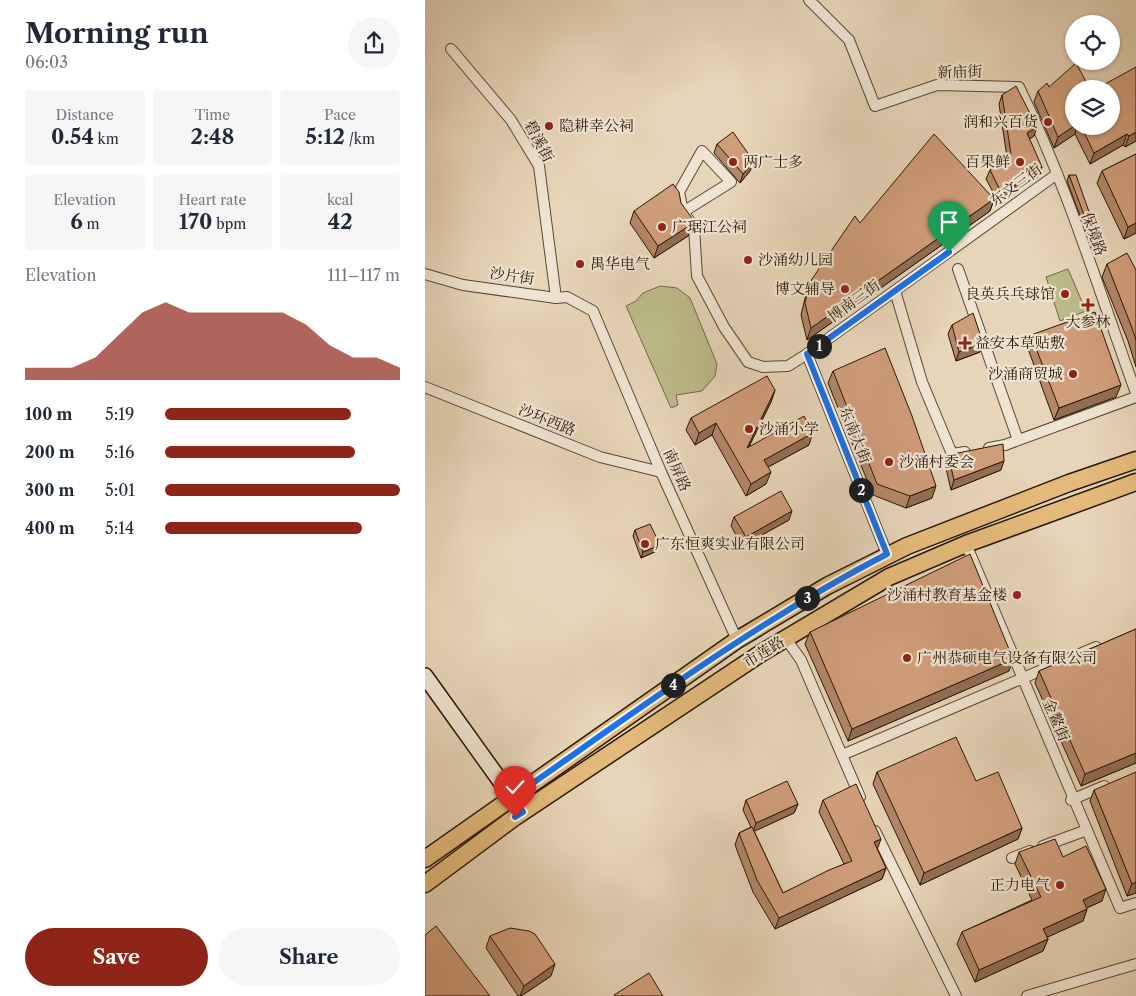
<!DOCTYPE html>
<meta charset="utf-8">
<style>
:root{--surface:#fff;--page:#f6f6f7;--text:#1f2937;--muted:#747a83;--accent:#8f2418}
body{margin:0;font-family:"Libre Caslon Text","Noto Serif SC",serif;background:var(--page);color:var(--text);height:100vh;display:flex;flex-direction:column;font-size:19px;white-space:nowrap}
*{box-sizing:border-box;margin:0}
p{font-size:16px;color:var(--muted)}
.icon{flex:none;width:28px;height:28px;fill:none;stroke:currentColor;stroke-width:2;stroke-linecap:round;stroke-linejoin:round}
.map{position:relative;flex:1;overflow:hidden}
.drawer{display:flex;flex-direction:column;background:var(--surface);width:425px}
.drawer>*{flex:none}
.fabs{position:absolute;left:640px;top:15px;display:grid;gap:10px}
.fabs a{display:grid;place-items:center;width:55px;height:55px;border-radius:50%;background:var(--surface);box-shadow:0 1px 4px #0004;font-size:25px}
.pin{position:absolute;display:grid;place-items:center;width:42px;height:42px;color:#fff;margin:-51px -21px;border-radius:50% 50% 50% 0;rotate:-45deg;box-shadow:0 0 5px #0007}
.pin .icon{rotate:45deg}
.km{position:absolute;width:25px;height:25px;margin:-12px;border-radius:50%;background:#222;color:#fff;font-size:14px;line-height:25px;text-align:center}
.round{display:grid;place-items:center;flex:none;width:52px;height:52px;border-radius:26px;background:var(--page)}
.summary{display:flex;align-items:center;justify-content:space-between;height:85px;padding:0 25px}
h1{font-size:28px;font-weight:700;line-height:38px}
.figures{display:grid;grid-template-columns:repeat(3,1fr);gap:8px;height:85px;padding:5px 25px}
.figures div{display:grid;align-content:center;border-radius:5px;background:var(--page);text-align:center}
.figures b{font-size:21px;font-weight:700}
.figures small{font-size:14px;font-weight:400}
.figures p{font-size:14px}
.chart{height:140px;padding:10px 25px}
.chart p{display:flex;justify-content:space-between}
.chart svg{width:100%;height:90px;margin-top:5px;fill:var(--accent);opacity:.7}
.button{display:flex;gap:10px;margin-top:auto;padding:10px 25px}
.button a{flex:1;height:58px;border-radius:30px;background:var(--accent);color:#fff;font-size:20px;font-weight:700;line-height:58px;text-align:center}
.button a+a{background:var(--page);color:var(--text)}
ul{padding:0 25px;list-style:none;font-size:16px}
li{display:grid;grid-template-columns:80px 60px 1fr;align-items:center;height:38px}
li i{height:12px;border-radius:6px;background:var(--accent)}
main{display:flex;flex:1;min-height:0}
.map>svg:first-child{display:block}
.green{fill:#bdbb8a;stroke:#726947}
.lines{fill:none;stroke-linecap:round;stroke-linejoin:round}
.street-casing{stroke:#584631;stroke-width:12}
.secondary-casing{stroke:#281704;stroke-width:18}
.primary-casing{stroke:#281704;stroke-width:19}
.street{stroke:#efe4d2;stroke-width:10}
.secondary{stroke:#efe4d2;stroke-width:15}
.primary{stroke:#e4ba7c;stroke-width:16}
.wall{fill:#b38769;stroke:#281704}
.shaded-wall{fill:#926e55;stroke:#281704}
.building{fill:#d09d7a;stroke:#281704}
.route-casing{stroke:#fff;stroke-width:10}
.route{stroke:#1a73e8;stroke-width:6}
.poi-dot{fill:#8f2418;stroke:#efe4d2;stroke-width:2}
.labels{text-anchor:middle;stroke-width:4.5;stroke-linejoin:round;paint-order:stroke}
.street-label{font-size:15px;fill:#281704;stroke:#efe4d2}
.poi-label{font-size:15px;fill:#281704;stroke:#efe4d2;text-anchor:start}
</style>
<main>
<section class="drawer">
<div class="summary"><div><h1>Morning run</h1><p>06:03</p></div><a class="round"><svg class="icon" aria-label="share" viewBox="0 0 24 24"><path d="M12 15V3M7 8l5-5 5 5M5 13v7h14v-7"/></svg></a></div>
<div class="figures">
<div><p>Distance</p><b>0.54<small> km</small></b></div>
<div><p>Time</p><b>2:48</b></div>
<div><p>Pace</p><b>5:12<small> /km</small></b></div>
</div>
<div class="figures">
<div><p>Elevation</p><b>6<small> m</small></b></div>
<div><p>Heart rate</p><b>170<small> bpm</small></b></div>
<div><p>kcal</p><b>42</b></div>
</div>
<div class="chart"><p><span>Elevation</span>111–117 m</p>
<svg viewBox="0 0 160 44" preserveAspectRatio="none"><path d="M0 44V38L10 38L20 38L30 33L40 22L50 11L60 6L70 11L80 11L90 11L100 11L110 11L120 17L130 27L140 33L150 33L160 38V44z"/></svg>
</div>
<ul>
<li><b>100 m</b>5:19<i style="width:79%"></i></li>
<li><b>200 m</b>5:16<i style="width:81%"></i></li>
<li><b>300 m</b>5:01<i style="width:100%"></i></li>
<li><b>400 m</b>5:14<i style="width:84%"></i></li>
</ul>
<div class="button"><a>Save</a><a>Share</a></div>
</section>
<div class="map">
<svg width="711" height="996" viewBox="0 0 711 996">
<rect width="100%" height="100%" fill="#e7d5b9"/>
<filter id="stains"><feTurbulence type="fractalNoise" baseFrequency=".004" numOctaves="4"/><feColorMatrix values="0 0 0 0 .2 0 0 0 0 .09 0 0 0 0 .02 0 0 0 .5 -.17"/></filter>
<radialGradient id="worn" r=".72"><stop offset=".6" stop-color="#630" stop-opacity="0"/><stop offset="1" stop-color="#630" stop-opacity=".3"/></radialGradient>
<!-- green -->
<g class="green">
<polygon points="643,269 661,311 635,321 621,277"/>
<polygon points="235,286 252,288 265,298 292,364 290,376 277,391 251,395 253,405 246,408 201,306 211,301 218,293"/>
</g>
<g class="lines">
<!-- street casing -->
<g class="street-casing">
<g id="street">
<path d="M384 0 424 40 450 106 512 85 594 87C642 185 674 291 711 393"/>
<polyline points="26,49 86,120 114,166 131,298"/>
<polyline points="258,212 306,182 277,151 254,192 258,212 269,227 272,276 299,327 323,362 338,367 363,366 382,354 632,174"/>
<polyline points="533,269 593,440"/>
<polyline points="0,274 38,285 131,298 142,297 168,311 236,472 312,640"/>
<polyline points="470,291 497,382 527,454 540,452"/>
<polyline points="382,354 462,554"/>
<polyline points="0,387 175,457 236,472"/>
<polyline points="564,448 580,445 711,397"/>
<polyline points="541,544 695,908 711,903"/>
<polyline points="361,639 376,660 435,797"/>
<polyline points="417,755 671,647"/>
<polyline points="646,800 679,786"/>
<polyline points="450,831 531,996"/>
<polyline points="618,846 662,830"/>
<polyline points="587,858 605,851"/>
<polyline points="602,996 711,964"/>
</g>
</g>
<!-- secondary casing -->
<g class="secondary-casing">
<polyline id="secondary" points="0,676 94,807"/>
</g>
<!-- primary casing -->
<g class="primary-casing">
<g id="primary">
<polyline points="0,859 312,640 402,586 482,546 644,483 711,460"/>
<polyline points="0,884 90,817 338,652 464,577 541,544 711,482"/>
</g>
</g>
<!-- street -->
<use href="#street" class="street"/>
<!-- secondary -->
<use href="#secondary" class="secondary"/>
<!-- primary -->
<use href="#primary" class="primary"/>
</g>
<!-- wall -->
<g class="wall">
<polygon points="711,67 711,141 700,147 698,145 665,164 650,134 629,148 609,102 613,91 624,87 649,126 686,126"/>
<polygon points="577,95 609,136 604,139 614,176 574,203 561,179 565,170 582,157 574,104"/>
<polygon points="292,144 329,162 325,171 315,183 289,153"/>
<polygon points="711,154 711,233 699,239 672,183 677,171"/>
<polygon points="644,175 678,241 676,248 668,250 642,181"/>
<polygon points="569,199 565,211 382,340 376,315 381,294 385,282 435,223"/>
<polygon points="209,211 267,224 263,236 229,258 205,223"/>
<polygon points="682,264 711,270 711,367 703,341 677,277"/>
<polygon points="527,325 558,343 555,352 531,361 523,334"/>
<polygon points="606,335 691,397 629,420 602,346"/>
<polygon points="408,371 507,498 481,508 448,495 403,383"/>
<polygon points="350,390 346,402 324,446 384,445 343,467 341,484 321,496 287,435 270,445 261,430 266,418"/>
<polygon points="523,455 576,470 526,490 520,464"/>
<polygon points="309,517 364,520 317,546 306,526"/>
<polygon points="210,530 235,545 232,551 216,558 208,536"/>
<polygon points="711,629 711,763 656,786 610,683 614,671"/>
<polygon points="385,632 588,659 584,671 423,741 380,644"/>
<polygon points="452,772 551,781 597,828 593,839 495,885 448,784"/>
<polygon points="669,790 711,893 702,896 665,801"/>
<polygon points="321,800 373,804 369,813 329,831 358,893 419,864 394,812 398,800 452,848 461,868 457,879 350,929 328,892 310,845 314,833 326,827 318,810"/>
<polygon points="594,852 638,857 677,901 661,908 662,909 658,921 622,937 623,939 618,951 550,982 532,944 537,932 607,900 590,864"/>
<polygon points="65,936 126,976 96,996 93,996 61,948"/>
</g>
<!-- shaded-wall -->
<g class="shaded-wall">
<polygon points="649,126 652,126 650,134 629,148 633,137"/>
<polygon points="612,127 609,136 599,143 602,133"/>
<polygon points="711,132 711,141 700,147 704,136"/>
<polygon points="702,134 698,145 665,164 669,153"/>
<polygon points="329,162 325,171 315,183 318,174"/>
<polygon points="617,167 614,176 574,203 577,194"/>
<polygon points="569,199 565,211 382,340 386,328"/>
<polygon points="711,223 711,233 699,239 703,227"/>
<polygon points="267,224 263,236 229,258 233,246"/>
<polygon points="678,241 676,248 668,250 670,244"/>
<polygon points="558,343 555,352 531,361 534,352"/>
<polygon points="696,385 691,397 629,420 634,408"/>
<polygon points="350,390 346,402 318,459 322,448"/>
<polygon points="291,423 287,435 270,445 274,433"/>
<polygon points="388,433 384,445 334,472 339,460"/>
<polygon points="579,461 576,470 526,490 529,480"/>
<polygon points="346,472 341,484 321,496 326,484"/>
<polygon points="511,486 507,498 481,508 485,496"/>
<polygon points="367,511 364,520 317,546 321,537"/>
<polygon points="235,545 232,551 216,558 218,552"/>
<polygon points="588,659 584,671 423,741 427,729"/>
<polygon points="711,753 711,763 656,786 660,774"/>
<polygon points="373,804 369,813 328,832 331,823"/>
<polygon points="597,828 593,839 495,885 499,873"/>
<polygon points="456,839 452,850 449,842"/>
<polygon points="461,868 457,879 350,929 354,918"/>
<polygon points="711,882 711,893 702,896 707,884"/>
<polygon points="681,889 677,901 653,912 658,900"/>
<polygon points="662,909 658,921 614,941 618,929"/>
<polygon points="623,939 618,951 550,982 554,970"/>
<polygon points="130,964 126,976 96,996 95,996 99,986"/>
</g>
<!-- building -->
<g class="building">
<polygon points="651,63 665,89 649,89 649,126 633,137 613,91 622,83 624,87"/>
<polygon points="711,67 711,132 704,136 702,134 669,153 656,126 686,126 686,89 671,89"/>
<polygon points="591,86 612,127 602,133 617,167 577,194 565,170 586,154 577,95"/>
<polygon points="308,132 329,162 318,174 292,144"/>
<polygon points="509,134 569,199 386,328 380,303 385,282 430,216 435,223"/>
<polygon points="711,154 711,223 703,227 677,171"/>
<polygon points="644,175 651,175 663,209 678,241 670,244"/>
<polygon points="248,184 254,192 256,203 267,218 267,224 233,246 209,211"/>
<polygon points="702,253 711,270 711,340 707,328 682,264"/>
<polygon points="670,312 696,385 634,408 606,335"/>
<polygon points="548,313 558,343 534,352 527,325"/>
<polygon points="460,348 487,416 511,486 485,496 452,484 408,371"/>
<polygon points="342,376 350,390 322,448 379,416 388,433 339,460 346,472 326,484 291,423 274,433 266,418"/>
<polygon points="578,444 579,461 529,480 523,455"/>
<polygon points="356,491 367,511 321,537 309,517"/>
<polygon points="225,524 235,545 218,552 210,530"/>
<polygon points="545,554 588,659 427,729 385,632"/>
<polygon points="711,629 711,753 660,774 614,671"/>
<polygon points="531,737 551,781 573,772 597,828 499,873 452,772"/>
<polygon points="711,772 711,882 707,884 669,790"/>
<polygon points="362,781 373,804 331,823 321,800"/>
<polygon points="431,784 456,839 449,842 461,868 354,918 332,880 314,833 327,827 358,893 404,870 427,861 398,800"/>
<polygon points="630,839 638,857 661,846 681,889 658,900 662,909 618,929 623,939 554,970 537,932 616,897 594,852"/>
<polygon points="11,926 65,996 0,996 0,935"/>
<polygon points="85,928 104,931 110,934 130,964 99,986 65,936"/>
<polygon points="224,973 238,996 190,996 189,995"/>
</g>
<g class="lines">
<!-- route casing -->
<g class="route-casing">
<path id="route" d="M90 817 98 812 88 797C210 712 329 623 462 554L382 354 524 252"/>
</g>
<!-- route -->
<use href="#route" class="route"/>
</g>
<!-- markers -->
<g class="poi-dot">
<circle cx="623" cy="122" r="5"/>
<circle cx="124" cy="126" r="5"/>
<circle cx="308" cy="162" r="5"/>
<circle cx="595" cy="162" r="5"/>
<circle cx="237" cy="227" r="5"/>
<circle cx="323" cy="260" r="5"/>
<circle cx="155" cy="264" r="5"/>
<circle cx="420" cy="289" r="5"/>
<circle cx="640" cy="294" r="5"/>
<path d="M660.5 297.5h5v5h5v5h-5v5h-5v-5h-5v-5h5z"/>
<path d="M537.5 335.5h5v5h5v5h-5v5h-5v-5h-5v-5h5z"/>
<circle cx="648" cy="374" r="5"/>
<circle cx="324" cy="429" r="5"/>
<circle cx="464" cy="462" r="5"/>
<circle cx="220" cy="544" r="5"/>
<circle cx="592" cy="595" r="5"/>
<circle cx="482" cy="658" r="5"/>
<circle cx="635" cy="885" r="5"/>
</g>
<g class="labels">
<!-- street labels -->
<g class="street-label">
<text transform="translate(535 72) rotate(-1)" y="5">新庙街</text>
<text transform="translate(114 141) rotate(62)" y="5">碧溪街</text>
<text transform="translate(591 185) rotate(-36)" y="5">东文三街</text>
<text transform="translate(669 234) rotate(70)" y="5">保境路</text>
<text transform="translate(87 276) rotate(8)" y="5">沙片街</text>
<text transform="translate(429 301) rotate(-36)" y="5">博南三街</text>
<text transform="translate(122 420) rotate(22)" y="5">沙环西路</text>
<text transform="translate(430 435) rotate(68)" y="5">东南大街</text>
<text transform="translate(252 470) rotate(66)" y="5">南屏路</text>
<text transform="translate(339 652) rotate(-32)" y="5">市莲路</text>
<text transform="translate(631 720) rotate(67)" y="5">金鳌街</text>
</g>
<!-- poi labels -->
<g class="poi-label">
<text x="613" y="127" text-anchor="end">润和兴百货</text>
<text x="134" y="131">隐耕幸公祠</text>
<text x="318" y="167">两广士多</text>
<text x="585" y="167" text-anchor="end">百果鲜</text>
<text x="247" y="232">广琚江公祠</text>
<text x="333" y="265">沙涌幼儿园</text>
<text x="165" y="269">禺华电气</text>
<text x="410" y="294" text-anchor="end">博文辅导</text>
<text x="630" y="299" text-anchor="end">良英兵乓球馆</text>
<text x="663" y="327" text-anchor="middle">大参林</text>
<text x="550" y="348">益安本草贴敷</text>
<text x="638" y="379" text-anchor="end">沙涌商贸城</text>
<text x="334" y="434">沙涌小学</text>
<text x="474" y="467">沙涌村委会</text>
<text x="230" y="549">广东恒爽实业有限公司</text>
<text x="582" y="600" text-anchor="end">沙涌村教育基金楼</text>
<text x="492" y="663">广州恭硕电气设备有限公司</text>
<text x="625" y="890" text-anchor="end">正力电气</text>
</g>
</g>
<rect width="100%" height="100%" filter="url(#stains)"/>
<rect width="100%" height="100%" fill="url(#worn)"/>
</svg>
<div class="fabs">
<a><svg class="icon" aria-label="locate" viewBox="0 0 24 24"><circle cx="12" cy="12" r="6"/><path d="M12 2v4M12 18v4M2 12h4M18 12h4"/></svg></a>
<a><svg class="icon" aria-label="layers" viewBox="0 0 24 24"><path d="M12 4l9 5-9 5-9-5zM3 14l9 5 9-5"/></svg></a>
</div>
<div class="pin" style="left:524px;top:252px;background:#1e9e55"><svg class="icon" aria-label="arrive" viewBox="0 0 24 24"><path d="M6 21V4h12l-3 4 3 4H6"/></svg></div>
<div class="pin" style="left:90px;top:817px;background:#d93025"><svg class="icon" aria-label="check" viewBox="0 0 24 24"><path d="M5 12l5 5 9-10"/></svg></div>
<b class="km" style="left:394px;top:346px">1</b>
<b class="km" style="left:436px;top:490px">2</b>
<b class="km" style="left:382px;top:598px">3</b>
<b class="km" style="left:248px;top:685px">4</b>
</div>
</main>
